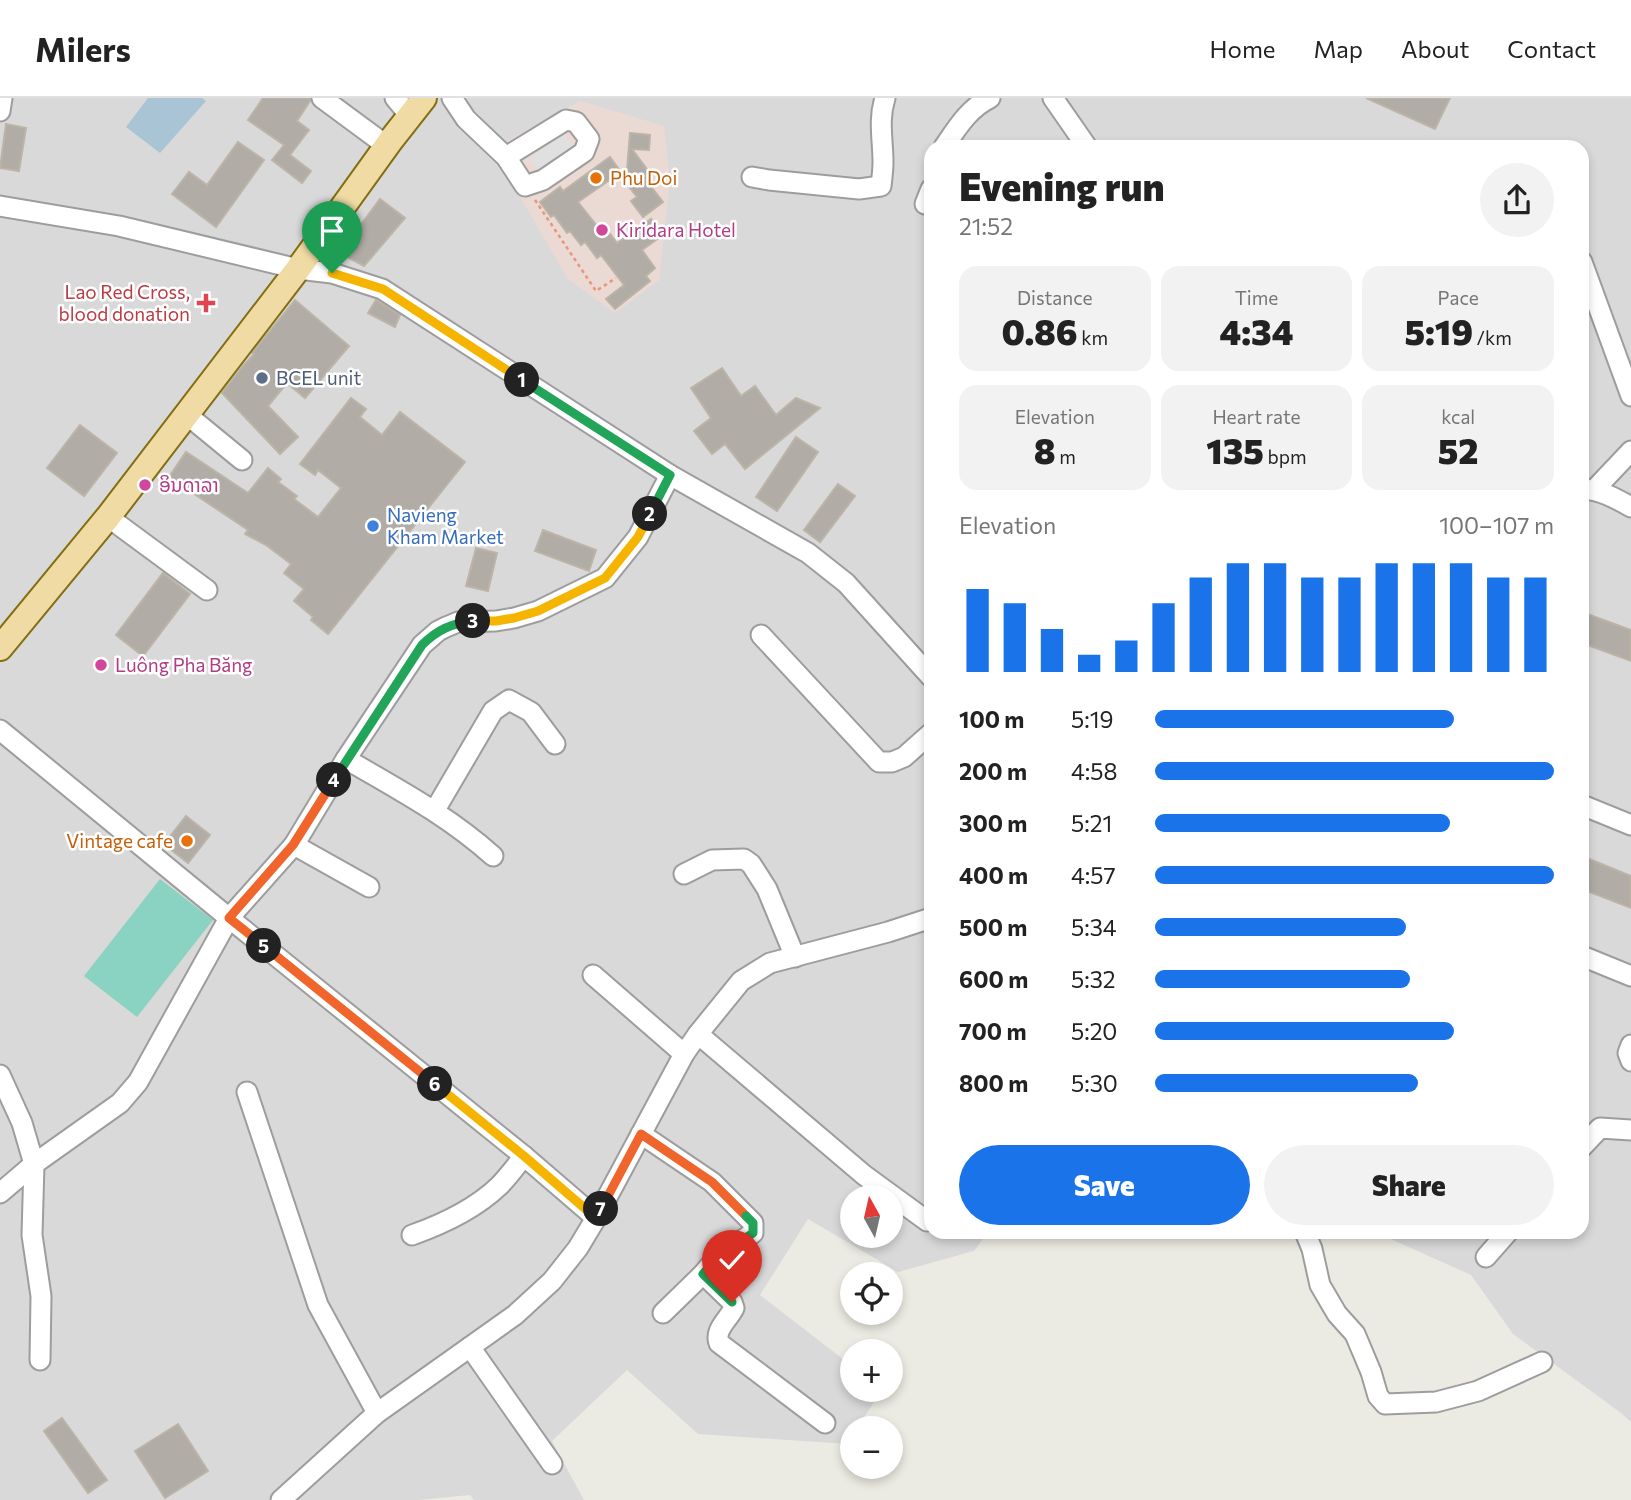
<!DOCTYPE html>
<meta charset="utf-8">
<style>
:root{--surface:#fff;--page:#f2f2f2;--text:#222;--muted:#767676;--line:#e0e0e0;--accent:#1a73e8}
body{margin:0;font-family:Commissioner,"Noto Sans Lao",sans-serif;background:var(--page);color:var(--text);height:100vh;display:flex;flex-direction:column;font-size:26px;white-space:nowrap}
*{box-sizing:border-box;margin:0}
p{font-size:23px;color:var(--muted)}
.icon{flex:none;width:38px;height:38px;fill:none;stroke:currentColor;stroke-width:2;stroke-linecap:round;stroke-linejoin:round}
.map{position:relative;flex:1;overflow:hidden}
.panel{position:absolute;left:924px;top:42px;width:665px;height:1099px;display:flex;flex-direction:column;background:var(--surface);border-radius:21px;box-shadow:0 4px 10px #0003}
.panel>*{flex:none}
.needle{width:46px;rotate:352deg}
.fabs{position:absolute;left:840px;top:1087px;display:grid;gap:14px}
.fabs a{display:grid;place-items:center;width:63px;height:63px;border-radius:50%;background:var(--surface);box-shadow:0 4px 10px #0003;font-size:35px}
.pin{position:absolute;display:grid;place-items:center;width:60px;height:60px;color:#fff;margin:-72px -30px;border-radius:50% 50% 50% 0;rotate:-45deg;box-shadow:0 0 7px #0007}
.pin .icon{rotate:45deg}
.km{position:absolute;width:35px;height:35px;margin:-18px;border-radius:50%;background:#222;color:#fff;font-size:19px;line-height:35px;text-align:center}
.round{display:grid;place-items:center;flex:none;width:74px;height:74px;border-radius:37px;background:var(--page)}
.summary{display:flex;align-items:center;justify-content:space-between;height:119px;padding:0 35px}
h1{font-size:38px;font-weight:800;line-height:52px}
.metrics{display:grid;grid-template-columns:repeat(3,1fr);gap:10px;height:119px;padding:7px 35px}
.metrics div{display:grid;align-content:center;border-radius:18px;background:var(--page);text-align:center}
.metrics b{font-size:35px;font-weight:800}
.metrics small{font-size:19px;font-weight:400}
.metrics p{font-size:19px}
.chart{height:196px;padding:14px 35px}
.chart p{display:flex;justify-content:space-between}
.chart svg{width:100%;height:126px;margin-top:7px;stroke:var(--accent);stroke-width:6}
.action{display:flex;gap:14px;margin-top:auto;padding:14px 35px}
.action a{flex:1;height:80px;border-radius:42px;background:var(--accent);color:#fff;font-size:28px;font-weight:800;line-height:80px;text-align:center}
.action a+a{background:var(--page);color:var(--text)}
ul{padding:0 35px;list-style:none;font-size:23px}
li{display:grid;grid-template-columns:112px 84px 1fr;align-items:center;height:52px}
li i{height:18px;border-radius:9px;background:var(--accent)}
header{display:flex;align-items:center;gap:42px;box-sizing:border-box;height:98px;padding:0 35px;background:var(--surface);border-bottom:2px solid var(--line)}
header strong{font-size:33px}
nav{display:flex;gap:38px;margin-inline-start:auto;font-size:24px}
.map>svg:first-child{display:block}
.residential{fill:#dad9d9;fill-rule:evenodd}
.commercial{fill:#ebd9d4}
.pitch{fill:#8ad2c2}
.parking{fill:#e0e0e0}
.water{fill:#a9c4d5}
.building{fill:#b1aca6;stroke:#bcb4a7;stroke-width:2}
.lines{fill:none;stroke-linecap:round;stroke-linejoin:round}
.minor-casing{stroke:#9d9d9d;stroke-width:23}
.major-casing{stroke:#826f12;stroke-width:28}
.path{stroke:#e89679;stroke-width:2.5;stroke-dasharray:3.5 3.5;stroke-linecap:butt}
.minor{stroke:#fff;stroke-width:19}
.major{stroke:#f0dba5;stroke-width:24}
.split-1-casing{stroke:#fff;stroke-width:14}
.split-2-casing{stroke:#fff;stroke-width:14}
.split-3-casing{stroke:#fff;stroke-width:14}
.split-4-casing{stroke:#fff;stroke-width:14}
.split-5-casing{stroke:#fff;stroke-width:14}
.split-6-casing{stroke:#fff;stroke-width:14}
.split-7-casing{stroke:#fff;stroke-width:14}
.split-8-casing{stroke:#fff;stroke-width:14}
.split-9-casing{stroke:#fff;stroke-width:14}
.split-1{stroke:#f5b400;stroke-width:9}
.split-2{stroke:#22a559;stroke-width:9}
.split-3{stroke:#f5b400;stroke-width:9}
.split-4{stroke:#22a559;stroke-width:9}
.split-5{stroke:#f0652b;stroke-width:9}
.split-6{stroke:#f0652b;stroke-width:9}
.split-7{stroke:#f5b400;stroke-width:9}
.split-8{stroke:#f0652b;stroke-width:9}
.split-9{stroke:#22a559;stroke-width:9}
.food-dot{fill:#e8710a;stroke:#fff;stroke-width:2.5}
.hotel-dot{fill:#d1479c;stroke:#fff;stroke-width:2.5}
.health-dot{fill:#e0444e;stroke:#fff;stroke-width:2.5}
.service-dot{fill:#5c6f8a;stroke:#fff;stroke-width:2.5}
.shop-dot{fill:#3f7fe0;stroke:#fff;stroke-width:2.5}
.labels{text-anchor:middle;stroke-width:5;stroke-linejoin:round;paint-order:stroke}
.food-label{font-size:19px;fill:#c56008;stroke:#fff;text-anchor:start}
.hotel-label{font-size:19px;fill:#b23c85;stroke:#fff;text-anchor:start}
.health-label{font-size:19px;fill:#be3a42;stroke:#fff;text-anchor:end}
.service-label{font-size:19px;fill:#4e5e75;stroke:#fff;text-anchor:start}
.shop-label{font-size:19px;fill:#366cbe;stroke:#fff;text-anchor:start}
</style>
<header>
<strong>Milers</strong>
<nav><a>Home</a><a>Map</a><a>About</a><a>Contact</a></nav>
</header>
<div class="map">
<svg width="1631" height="1402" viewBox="0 0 1631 1402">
<rect width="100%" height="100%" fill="#ecebe3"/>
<!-- residential -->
<path class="residential" d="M0 0H1631V1324L1621 1315 1513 1236 1471 1177 1375 1134H1582V49H931V1134H988L974 1153 898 1174 808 1121 760 1197 852 1268V1292H882L857 1330H852V1338L847 1346 698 1336 627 1272 552 1343 584 1402H474L470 1397 419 1402H0ZM852 1099H891V1138H852Z"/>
<!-- commercial -->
<polygon class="commercial" points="580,3 664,28 670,83 659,182 615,215 568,181 492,51"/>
<!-- pitch -->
<polygon class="pitch" points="160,781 213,822 137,919 84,878"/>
<!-- parking -->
<polygon class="parking" points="563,34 574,49 541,76 529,61"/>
<!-- water -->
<polygon class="water" points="148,0 202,0 206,3 160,55 126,29"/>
<!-- building -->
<g class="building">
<polygon points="263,0 310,0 310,3 297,23 309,32 290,57 311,73 302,85 272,62 284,47 248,22"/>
<polygon points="1366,0 1450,0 1435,31"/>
<polygon points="6,26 26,30 19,73 0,70"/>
<polygon points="630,35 650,37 649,52 632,51 652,78 646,82 663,104 643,119 631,103 637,99 626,85"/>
<polygon points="238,44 264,62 216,129 172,96 189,74 207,87"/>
<polygon points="610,59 621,74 578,104 601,133 605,129 617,145 651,121 663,137 642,152 655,170 646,178 650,183 615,211 606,201 624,187 601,157 597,160 585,144 581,147 570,133 567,135 554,117 551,119 540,104 560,89 563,93"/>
<polygon points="380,101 405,120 364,168 340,155"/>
<polygon points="295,202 349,248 305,300 287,285 268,308 298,339 280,356 222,295 243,268 254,256 252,255"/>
<polygon points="376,202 400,217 395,229 368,215"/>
<polygon points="722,270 741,298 755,288 776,317 796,300 820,310 745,371 725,346 712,356 694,333 711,320 691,290"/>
<polygon points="351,300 366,311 360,319 382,337 400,314 465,364 328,536 311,522 313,519 294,503 304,491 284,475 291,466 266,447 245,436 248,432 169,379 186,354 248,395 268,370 281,381 278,384 297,398 294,401 318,419 341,390 318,372 315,377 300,366"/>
<polygon points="80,327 117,355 84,398 47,370"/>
<polygon points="796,339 818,354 777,413 756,399"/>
<polygon points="838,386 855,398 820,444 804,432"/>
<polygon points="543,432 596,452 589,473 535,453"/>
<polygon points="476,450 497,455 488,493 466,488"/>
<polygon points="163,475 190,496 143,558 116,537"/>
<polygon points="1582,514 1631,532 1631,563 1582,545"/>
<polygon points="186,718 210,737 188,765 164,746"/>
<polygon points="1582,758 1631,778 1631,810 1582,791"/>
<polygon points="62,1320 107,1382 88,1395 44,1333"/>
<polygon points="178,1326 208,1373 165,1400 135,1353"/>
</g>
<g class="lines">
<!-- minor casing -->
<g class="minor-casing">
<g id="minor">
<polyline points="322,0 387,48"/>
<polyline points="395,0 410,18"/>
<polyline points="452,0 466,21 506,59 525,88 543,82 584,54 589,41 576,24 566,22 506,59"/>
<polyline points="1053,0 1087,49"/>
<polyline points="0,13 2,0"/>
<path d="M944 49C957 30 969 10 990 0"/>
<path d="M752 79 769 82 859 91 881 88C882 80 883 72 883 64 883 42 878 22 885 0"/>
<polyline points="925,106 931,91"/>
<polyline points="0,108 119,128 298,171 332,175 382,191 670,377 808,455 846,485 931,579"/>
<polyline points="1582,164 1631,298"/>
<polyline points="186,316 242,362"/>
<path d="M1582 391C1601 392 1615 400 1631 409"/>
<polyline points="1595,391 1631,353"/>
<polyline points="108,419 207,492"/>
<polyline points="761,537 879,664 892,664 904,659 931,635"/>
<polyline points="0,632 229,820 524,1058 596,1120"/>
<path d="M346 661C399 692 447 717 493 758"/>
<polyline points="1582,707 1631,727"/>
<polyline points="435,712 493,613 509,602 531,614 555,646"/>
<polyline points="294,747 369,789"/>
<polyline points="684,776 712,762 744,761 751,766 767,791 795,859"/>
<polyline points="1582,858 1631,878"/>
<polyline points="593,877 684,956"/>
<polyline points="698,936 864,1077 927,1123"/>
<polyline points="1631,947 1628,955 1631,963"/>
<polyline points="0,977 22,1025 34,1066 32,1137 41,1198 40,1262"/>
<polyline points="247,994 318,1207 377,1315"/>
<polyline points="641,1036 712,1084 753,1125 753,1135 717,1159 703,1176 663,1215"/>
<polyline points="1582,1049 1600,1030 1631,1032"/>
<polyline points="0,1095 34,1066 120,1005 138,984 229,820 294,747 346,661 422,547 438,533 446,529 458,524 496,523 514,520 538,513 605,480 638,439 670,377"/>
<polyline points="1305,1134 1312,1151 1320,1187 1337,1216 1355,1236 1371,1274 1378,1298 1385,1306 1436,1304 1478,1293 1542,1264"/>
<path d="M412 1137C443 1126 475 1111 499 1088 508 1079 516 1068 524 1058"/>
<polyline points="1486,1159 1508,1134"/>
<path d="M703 1176 732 1204 734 1210C728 1222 714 1232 719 1245L825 1325"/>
<polyline points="470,1249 552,1366"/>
<polyline points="281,1402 377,1315 515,1217 552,1183 578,1150 596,1120 684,956 698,936 741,883 770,865 888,834 931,820"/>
</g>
</g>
<!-- major casing -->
<g class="major-casing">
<polyline id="major" points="0,550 108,419 298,171 391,42 424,0"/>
</g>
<!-- path -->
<polyline class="path" points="535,102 596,193 616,180"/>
<!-- minor -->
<use href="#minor" class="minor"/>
<!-- major -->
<use href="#major" class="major"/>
</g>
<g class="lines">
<!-- split-1 casing -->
<g class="split-1-casing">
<polyline id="split-1" points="332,175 383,191 522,282"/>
</g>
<!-- split-2 casing -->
<g class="split-2-casing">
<polyline id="split-2" points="522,282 670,377 650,416"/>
</g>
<!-- split-3 casing -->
<g class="split-3-casing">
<polyline id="split-3" points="473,523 496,523 514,520 538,513 605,480 638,439 650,416"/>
</g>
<!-- split-4 casing -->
<g class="split-4-casing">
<path id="split-4" d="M334 682 422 547C437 532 452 525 473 523"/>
</g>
<!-- split-5 casing -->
<g class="split-5-casing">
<polyline id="split-5" points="264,848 229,820 293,747 334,682"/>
</g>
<!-- split-6 casing -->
<g class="split-6-casing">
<polyline id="split-6" points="264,848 435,986"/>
</g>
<!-- split-7 casing -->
<g class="split-7-casing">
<polyline id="split-7" points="435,986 524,1058 596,1120 601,1111"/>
</g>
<!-- split-8 casing -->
<g class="split-8-casing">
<polyline id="split-8" points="601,1111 641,1036 712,1084 746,1118"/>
</g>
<!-- split-9 casing -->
<g class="split-9-casing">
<polyline id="split-9" points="732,1204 703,1176 717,1159 753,1135 753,1125 746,1118"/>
</g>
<!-- split-1 -->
<use href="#split-1" class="split-1"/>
<!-- split-2 -->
<use href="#split-2" class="split-2"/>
<!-- split-3 -->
<use href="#split-3" class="split-3"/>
<!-- split-4 -->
<use href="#split-4" class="split-4"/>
<!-- split-5 -->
<use href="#split-5" class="split-5"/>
<!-- split-6 -->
<use href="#split-6" class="split-6"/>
<!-- split-7 -->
<use href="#split-7" class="split-7"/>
<!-- split-8 -->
<use href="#split-8" class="split-8"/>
<!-- split-9 -->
<use href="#split-9" class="split-9"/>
</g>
<!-- markers -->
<g class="food-dot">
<circle cx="596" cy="80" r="7"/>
<circle cx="187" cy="743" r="7"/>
</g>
<g class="hotel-dot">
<circle cx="602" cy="132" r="7"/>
<circle cx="145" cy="387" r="7"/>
<circle cx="101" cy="567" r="7"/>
</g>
<path class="health-dot" d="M202.5 194.5h7v7h7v7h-7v7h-7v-7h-7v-7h7z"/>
<circle class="service-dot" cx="262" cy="280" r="7"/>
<circle class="shop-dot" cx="373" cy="428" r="7"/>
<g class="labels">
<!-- food labels -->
<g class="food-label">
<text x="610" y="87">Phu Doi</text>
<text x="173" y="750" text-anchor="end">Vintage cafe</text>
</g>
<!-- hotel labels -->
<g class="hotel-label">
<text x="616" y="139">Kiridara Hotel</text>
<text x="159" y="394">ອິນດາລາ</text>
<text x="115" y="574">Luông Pha Băng</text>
</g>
<!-- health labels -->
<g class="health-label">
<text x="190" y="201">Lao Red Cross,<tspan x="190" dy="22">blood donation</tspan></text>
</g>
<!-- service labels -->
<g class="service-label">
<text x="276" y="287">BCEL unit</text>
</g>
<!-- shop labels -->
<g class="shop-label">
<text x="387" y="424">Navieng<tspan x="387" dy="22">Kham Market</tspan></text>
</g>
</g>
</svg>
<div class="fabs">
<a><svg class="needle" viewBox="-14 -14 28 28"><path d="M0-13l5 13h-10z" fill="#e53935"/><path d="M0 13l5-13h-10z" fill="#767676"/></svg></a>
<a><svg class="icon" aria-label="locate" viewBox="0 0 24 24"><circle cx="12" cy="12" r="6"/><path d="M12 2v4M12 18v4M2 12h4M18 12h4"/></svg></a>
<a>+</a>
<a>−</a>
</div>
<div class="pin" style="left:332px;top:175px;background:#1e9e55"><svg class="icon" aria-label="arrive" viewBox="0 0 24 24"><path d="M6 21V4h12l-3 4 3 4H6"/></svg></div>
<div class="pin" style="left:732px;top:1204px;background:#d93025"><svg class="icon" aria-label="check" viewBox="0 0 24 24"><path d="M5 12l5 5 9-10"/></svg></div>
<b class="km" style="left:522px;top:282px">1</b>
<b class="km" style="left:650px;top:416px">2</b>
<b class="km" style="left:473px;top:523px">3</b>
<b class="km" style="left:334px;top:682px">4</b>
<b class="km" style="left:264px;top:848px">5</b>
<b class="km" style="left:435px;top:986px">6</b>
<b class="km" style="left:601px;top:1111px">7</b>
<section class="panel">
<div class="summary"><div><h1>Evening run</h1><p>21:52</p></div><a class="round"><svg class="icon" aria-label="share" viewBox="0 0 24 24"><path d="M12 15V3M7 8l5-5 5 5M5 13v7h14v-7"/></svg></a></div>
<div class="metrics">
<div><p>Distance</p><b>0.86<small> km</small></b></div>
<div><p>Time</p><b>4:34</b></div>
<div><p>Pace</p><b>5:19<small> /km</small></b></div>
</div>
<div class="metrics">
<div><p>Elevation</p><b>8<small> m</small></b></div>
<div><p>Heart rate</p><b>135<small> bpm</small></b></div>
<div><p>kcal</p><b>52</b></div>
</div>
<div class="chart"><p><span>Elevation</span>100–107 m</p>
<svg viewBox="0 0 160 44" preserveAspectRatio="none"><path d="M5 44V15M15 44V20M25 44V29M35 44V38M45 44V33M55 44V20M65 44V11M75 44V6M85 44V6M95 44V11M105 44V11M115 44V6M125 44V6M135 44V6M145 44V11M155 44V11"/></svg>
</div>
<ul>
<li><b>100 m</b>5:19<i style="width:75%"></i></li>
<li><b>200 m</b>4:58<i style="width:100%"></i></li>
<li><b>300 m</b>5:21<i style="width:74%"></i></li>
<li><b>400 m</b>4:57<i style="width:100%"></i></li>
<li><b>500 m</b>5:34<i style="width:63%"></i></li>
<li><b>600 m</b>5:32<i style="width:64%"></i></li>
<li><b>700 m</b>5:20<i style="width:75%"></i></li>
<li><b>800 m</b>5:30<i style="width:66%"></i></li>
</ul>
<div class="action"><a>Save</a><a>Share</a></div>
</section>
</div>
